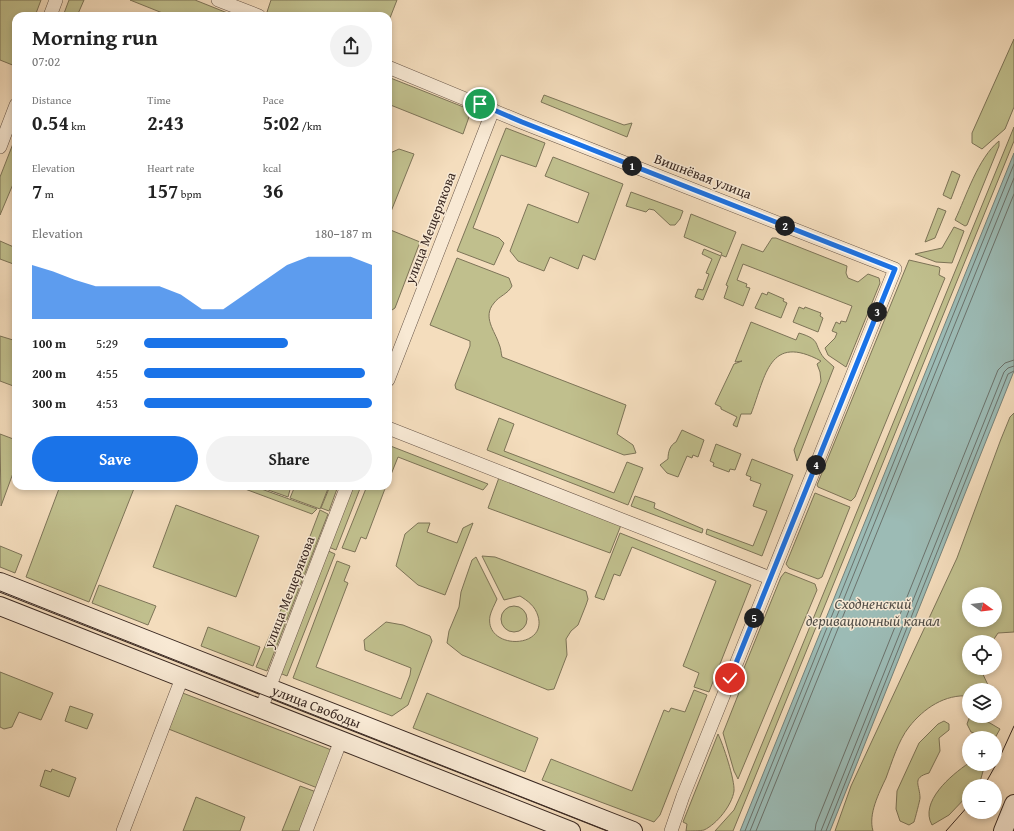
<!DOCTYPE html>
<meta charset="utf-8">
<style>
:root{--surface:#fff;--page:#f2f2f2;--text:#222;--muted:#767676;--accent:#1a73e8}
body{margin:0;font-family:"Gentium Book Plus",serif;background:var(--page);color:var(--text);height:100vh;display:flex;flex-direction:column;font-size:15px;white-space:nowrap}
*{box-sizing:border-box;margin:0}
p{font-size:13px;color:var(--muted)}
.icon{flex:none;width:22px;height:22px;fill:none;stroke:currentColor;stroke-width:2;stroke-linecap:round;stroke-linejoin:round}
.map{position:relative;flex:1;overflow:hidden}
.side{position:absolute;left:12px;top:12px;width:380px;height:478px;display:flex;flex-direction:column;background:var(--surface);border-radius:12px;box-shadow:0 2px 6px #0003}
.side>*{flex:none}
.needle{width:26px;rotate:105deg}
.tools{position:absolute;left:962px;top:587px;display:grid;gap:8px}
.tools a{display:grid;place-items:center;width:40px;height:40px;border-radius:50%;background:var(--surface);box-shadow:0 2px 6px #0003;font-size:20px}
.pin{position:absolute;display:grid;place-items:center;width:34px;height:34px;color:#fff;margin:-17px;border:2px solid #fff;border-radius:50%;box-shadow:0 1px 4px #0007}
.km{position:absolute;width:20px;height:20px;margin:-10px;border-radius:50%;background:#222;color:#fff;font-size:11px;line-height:20px;text-align:center}
.round{display:grid;place-items:center;flex:none;width:42px;height:42px;border-radius:21px;background:var(--page)}
.overview{display:flex;align-items:center;justify-content:space-between;height:68px;padding:0 20px}
h1{font-size:22px;font-weight:600;line-height:30px}
.metrics{display:grid;grid-template-columns:repeat(3,1fr);gap:6px;height:68px;padding:4px 20px}
.metrics div{display:grid;align-content:center}
.metrics b{font-size:20px;font-weight:600}
.metrics small{font-size:11px;font-weight:400}
.metrics p{font-size:11px}
.chart{height:112px;padding:8px 20px}
.chart p{display:flex;justify-content:space-between}
.chart svg{width:100%;height:72px;margin-top:4px;fill:var(--accent);opacity:.7}
.button{display:flex;gap:8px;margin-top:auto;padding:8px 20px}
.button a{flex:1;height:46px;border-radius:24px;background:var(--accent);color:#fff;font-size:16px;font-weight:600;line-height:46px;text-align:center}
.button a+a{background:var(--page);color:var(--text)}
ul{padding:0 20px;list-style:none;font-size:13px}
li{display:grid;grid-template-columns:64px 48px 1fr;align-items:center;height:30px}
li i{height:10px;border-radius:5px;background:var(--accent)}
.map>svg:first-child{display:block}
.green{fill:#c0bf8d;stroke:#7d7458;fill-rule:evenodd}
.water{fill:#9cbbb5;stroke:#75817a}
.lines{fill:none;stroke-linecap:round;stroke-linejoin:round}
.shore{stroke:#6b726c;stroke-width:1}
.street-casing{stroke:#685649;stroke-width:14}
.secondary-casing{stroke:#3a2922;stroke-width:20}
.street{stroke:#f8e9d4;stroke-width:13}
.secondary{stroke:#f8e9d4;stroke-width:18}
.tram{stroke:#3a2922;stroke-width:1}
.route-casing{stroke:#fff;stroke-width:8}
.route{stroke:#1a73e8;stroke-width:5}
.labels{text-anchor:middle;stroke-width:3;stroke-linejoin:round;paint-order:stroke}
.street-label{font-size:14px;fill:#3a2922;stroke:#f8e9d4}
.water-label{font-size:15px;font-style:italic;fill:#524e47;stroke:#f8e9d4}
</style>
<div class="map">
<svg width="1014" height="831" viewBox="0 0 1014 831">
<rect width="100%" height="100%" fill="#f4ddbd"/>
<filter id="stains"><feTurbulence type="fractalNoise" baseFrequency=".005" numOctaves="4"/><feColorMatrix values="0 0 0 0 .2 0 0 0 0 .09 0 0 0 0 .02 0 0 0 .5 -.17"/></filter>
<radialGradient id="worn" r=".72"><stop offset=".6" stop-color="#630" stop-opacity="0"/><stop offset="1" stop-color="#630" stop-opacity=".3"/></radialGradient>
<!-- green -->
<g class="green">
<polygon points="0,0 41,0 35,16 16,16 15,66 0,60"/>
<polygon points="69,0 84,0 77,16 63,16"/>
<polygon points="130,0 195,0 235,16 170,16"/>
<polygon points="271,0 397,0 388,23 388,16 277,16 267,12"/>
<polygon points="1014,39 1014,107 1005,129 982,149 972,143 972,133"/>
<polygon points="388,77 466,108 470,114 463,134 388,104"/>
<polygon points="544,95 624,125 632,123 627,137 541,102"/>
<polygon points="1014,127 1014,141 733,831 715,831 734,810 744,788"/>
<polygon points="506,128 545,143 536,167 501,155 473,228 499,238 504,243 494,265 457,251"/>
<polygon points="16,136 16,177 0,215 0,177"/>
<path d="M999 141V146L967 225 965 226 955 220C966 197 978 158 999 141Z"/>
<polygon points="399,149 414,154 388,219 388,154"/>
<polygon points="553,157 623,184 595,260 583,255 578,269 550,257 544,271 518,261 510,251 528,204 578,223 589,193 545,176"/>
<polygon points="952,171 960,175 951,199 943,195"/>
<polygon points="631,192 683,211 680,219 675,225 670,225 654,210 649,209 646,212 626,206"/>
<polygon points="938,208 946,211 935,238 925,242"/>
<polygon points="691,214 736,232 726,257 721,255 722,253 684,237"/>
<polygon points="954,227 964,231 952,263 936,262 915,254 942,248"/>
<polygon points="388,229 420,242 395,308 392,310 388,308"/>
<polygon points="772,238 776,238 847,266 846,273 848,278 858,282 868,274 879,278 880,283 846,367 828,355 825,348 835,338 837,333 832,331 836,322 840,324 841,321 846,322 852,306 743,264 737,280 747,284 746,287 750,288 743,306 724,298 728,286 726,285 742,244 763,252"/>
<polygon points="0,241 16,248 16,265 0,259"/>
<polygon points="704,249 721,256 703,300 695,297 698,289 703,290 709,274 706,273 712,259 702,254"/>
<path d="M457 258 509 278 512 286C508 294 499 296 494 303 482 317 495 331 499 344 501 348 501 353 502 357L626 405 617 434 633 445 636 453 624 455 456 389 455 385 470 346V341L430 325Z"/>
<polygon points="909,260 939,267 940,268 939,275 945,278 855,497 851,501 818,487 817,485"/>
<polygon points="768,292 784,299 783,301 787,303 781,318 755,308 762,293 767,295"/>
<polygon points="799,307 804,309 805,307 821,313 820,316 823,318 818,332 793,322"/>
<path d="M751 322 796 340 799 333C822 340 813 344 824 358 827 361 831 364 834 367L797 461 794 450 821 381 820 372 817 364 821 361C769 333 766 375 751 414H741L737 427 733 425 737 417 721 409V407L715 404 734 364 742 361 735 362Z"/>
<polygon points="16,334 16,387 0,381 0,336 13,340"/>
<path d="M1014 413V632L998 633 992 642H969V668H980L988 685 994 690H969V696C945 694 924 708 909 727 898 741 892 762 886 778 879 793 868 814 873 831H835L851 786 957 558 1001 439 1010 417ZM969 594H995V620H969Z"/>
<polygon points="499,418 514,424 504,451 614,493 627,462 643,468 628,505 487,450"/>
<path d="M682 430 704 440 698 457 693 455 692 458 687 456 678 477 667 473 660 465 668 459C668 452 670 445 676 442Z"/>
<polygon points="0,434 16,440 16,465 1,506"/>
<polygon points="716,444 741,454 735,470 730,469 729,472 713,466 714,463 710,461"/>
<polygon points="388,445 488,484 483,490 398,457 388,482"/>
<polygon points="752,459 793,475 762,556 706,534 707,529 753,546 767,511 753,506 761,484 750,480 751,477 746,475"/>
<polygon points="501,472 623,520 610,553 488,508"/>
<polygon points="60,486 135,486 89,602 26,577"/>
<polygon points="237,486 253,486 317,509 312,514"/>
<polygon points="257,486 291,486 288,497"/>
<polygon points="295,486 329,486 320,509 290,498"/>
<polygon points="330,486 338,486 329,511 321,508"/>
<polygon points="349,486 361,486 336,550 326,546"/>
<polygon points="367,486 386,486 366,539 361,537 355,552 342,548"/>
<polygon points="815,493 850,507 822,577 818,579 789,568 786,564"/>
<polygon points="635,496 655,503 654,508 703,529 702,533 631,506"/>
<polygon points="176,505 259,536 236,597 153,567"/>
<polygon points="320,510 328,514 267,671 256,667 290,589"/>
<polygon points="418,523 430,523 427,532 457,543 463,528 473,523 445,595 418,585 396,566 405,534"/>
<polygon points="620,533 751,585 709,692 694,687 699,673 683,666 716,581 632,547 620,576 614,574 604,600 595,597"/>
<polygon points="0,546 22,555 15,573 0,567"/>
<polygon points="324,549 335,554 287,676 277,672"/>
<path d="M482 556 495 557 586 591 588 599 586 605 578 625 571 631 566 639 567 655 554 689 548 690 462 655 447 643 449 631 459 607 461 592 472 560 476 557 497 599C495 604 491 611 490 616 484 650 548 650 538 616 535 606 528 601 520 596L504 600Z"/>
<polygon points="337,561 350,566 344,581 348,583 316,667 401,699 410,675 411,668 365,650 364,640 386,622 403,625 430,636 432,641 408,705 392,716 293,678"/>
<polygon points="785,572 815,584 817,590 738,779 734,771 723,733 746,675 742,673 781,577"/>
<polygon points="99,585 156,606 148,625 92,603"/>
<circle cx="514" cy="619" r="13"/>
<polygon points="208,627 260,647 253,666 201,646"/>
<polygon points="0,672 53,693 41,720 19,712 12,727 4,729 0,727"/>
<polygon points="694,690 707,695 660,815 654,822 542,780 551,759 632,791 664,710 669,712 671,708 685,712"/>
<polygon points="180,692 334,751 320,789 166,728"/>
<polygon points="427,693 538,738 525,772 413,728"/>
<polygon points="70,706 93,714 87,729 65,721"/>
<polygon points="970,716 978,716 1000,729 995,738 980,738 979,735 971,732 967,724"/>
<path d="M944 721 949 724V730L939 738 940 751 929 773C911 778 920 785 920 798 920 800 915 819 914 822L909 825 900 821 896 809 897 791 919 743 938 724Z"/>
<path d="M718 734C723 744 735 780 734 791 732 805 717 824 704 830 700 831 691 831 686 831L687 824 683 822Z"/>
<path d="M969 763 985 764 980 782 976 786H969V794L949 815 932 825C919 802 951 775 969 763Z"/>
<polygon points="52,769 76,778 69,797 40,786 45,770 51,772"/>
<polygon points="300,786 319,793 304,831 282,831"/>
<polygon points="196,797 245,817 240,831 183,831"/>
</g>
<!-- water -->
<polygon class="water" points="1014,153 1014,371 830,831 740,831"/>
<g class="lines">
<!-- shore -->
<g class="shore">
<polyline points="745,831 1014,164"/>
<polyline points="750,831 1014,178"/>
<polyline points="756,831 1014,194"/>
<polyline points="815,831 816,824 998,370 1005,363 1014,360"/>
<polyline points="821,831 1004,372 1008,368 1014,366"/>
<polyline points="826,831 1008,374 1014,371"/>
</g>
<!-- street casing -->
<g class="street-casing">
<g id="street">
<polyline points="218,0 259,16"/>
<polyline points="50,16 56,0"/>
<polyline points="388,67 521,122 895,269 683,796 671,831"/>
<polyline points="0,147 16,105"/>
<polyline points="388,380 493,110"/>
<polyline points="388,428 770,578"/>
<polyline points="261,709 347,486"/>
<polyline points="123,831 182,678"/>
<polyline points="306,831 341,740"/>
</g>
</g>
<!-- secondary casing -->
<g class="secondary-casing">
<g id="secondary">
<path id="s1" d="M0 582 633 831"/>
<polyline points="0,606 571,831"/>
<polyline points="1003,831 1014,804"/>
</g>
</g>
<!-- street -->
<use href="#street" class="street"/>
<!-- secondary -->
<use href="#secondary" class="secondary"/>
<!-- tram -->
<g class="tram">
<polyline points="0,591 608,831"/>
<polyline points="984,786 998,761 1014,726"/>
<polyline points="946,831 969,805"/>
</g>
</g>
<g class="lines">
<!-- route casing -->
<g class="route-casing">
<polyline id="route" points="480,104 522,122 895,269 730,678"/>
</g>
<!-- route -->
<use href="#route" class="route"/>
</g>
<g class="labels">
<!-- street labels -->
<g class="street-label">
<text transform="translate(703 176) rotate(21)" y="5">Вишнёвая улица</text>
<text transform="translate(430 228) rotate(-69)" y="5">улица Мещерякова</text>
<text transform="translate(289 592) rotate(-69)" y="5">улица Мещерякова</text>
<text dy="5" stroke="none"><textPath href="#s1" startOffset="340">улица Свободы</textPath></text>
</g>
<!-- water labels -->
<g class="water-label">
<text x="873" y="609">Сходненский<tspan x="873" dy="17">деривационный канал</tspan></text>
</g>
</g>
<rect width="100%" height="100%" filter="url(#stains)"/>
<rect width="100%" height="100%" fill="url(#worn)"/>
</svg>
<div class="tools">
<a><svg class="needle" viewBox="-14 -14 28 28"><path d="M0-13l5 13h-10z" fill="#e53935"/><path d="M0 13l5-13h-10z" fill="#767676"/></svg></a>
<a><svg class="icon" aria-label="locate" viewBox="0 0 24 24"><circle cx="12" cy="12" r="6"/><path d="M12 2v4M12 18v4M2 12h4M18 12h4"/></svg></a>
<a><svg class="icon" aria-label="layers" viewBox="0 0 24 24"><path d="M12 4l9 5-9 5-9-5zM3 14l9 5 9-5"/></svg></a>
<a>+</a>
<a>−</a>
</div>
<div class="pin" style="left:480px;top:104px;background:#1e9e55"><svg class="icon" aria-label="arrive" viewBox="0 0 24 24"><path d="M6 21V4h12l-3 4 3 4H6"/></svg></div>
<div class="pin" style="left:730px;top:678px;background:#d93025"><svg class="icon" aria-label="check" viewBox="0 0 24 24"><path d="M5 12l5 5 9-10"/></svg></div>
<b class="km" style="left:632px;top:166px">1</b>
<b class="km" style="left:785px;top:226px">2</b>
<b class="km" style="left:877px;top:312px">3</b>
<b class="km" style="left:816px;top:465px">4</b>
<b class="km" style="left:754px;top:618px">5</b>
<section class="side">
<div class="overview"><div><h1>Morning run</h1><p>07:02</p></div><a class="round"><svg class="icon" aria-label="share" viewBox="0 0 24 24"><path d="M12 15V3M7 8l5-5 5 5M5 13v7h14v-7"/></svg></a></div>
<div class="metrics">
<div><p>Distance</p><b>0.54<small> km</small></b></div>
<div><p>Time</p><b>2:43</b></div>
<div><p>Pace</p><b>5:02<small> /km</small></b></div>
</div>
<div class="metrics">
<div><p>Elevation</p><b>7<small> m</small></b></div>
<div><p>Heart rate</p><b>157<small> bpm</small></b></div>
<div><p>kcal</p><b>36</b></div>
</div>
<div class="chart"><p><span>Elevation</span>180–187 m</p>
<svg viewBox="0 0 160 44" preserveAspectRatio="none"><path d="M0 44V11L10 15L20 20L30 24L40 24L50 24L60 24L70 29L80 38L90 38L100 29L110 20L120 11L130 6L140 6L150 6L160 11V44z"/></svg>
</div>
<ul>
<li><b>100 m</b>5:29<i style="width:63%"></i></li>
<li><b>200 m</b>4:55<i style="width:97%"></i></li>
<li><b>300 m</b>4:53<i style="width:100%"></i></li>
</ul>
<div class="button"><a>Save</a><a>Share</a></div>
</section>
</div>
